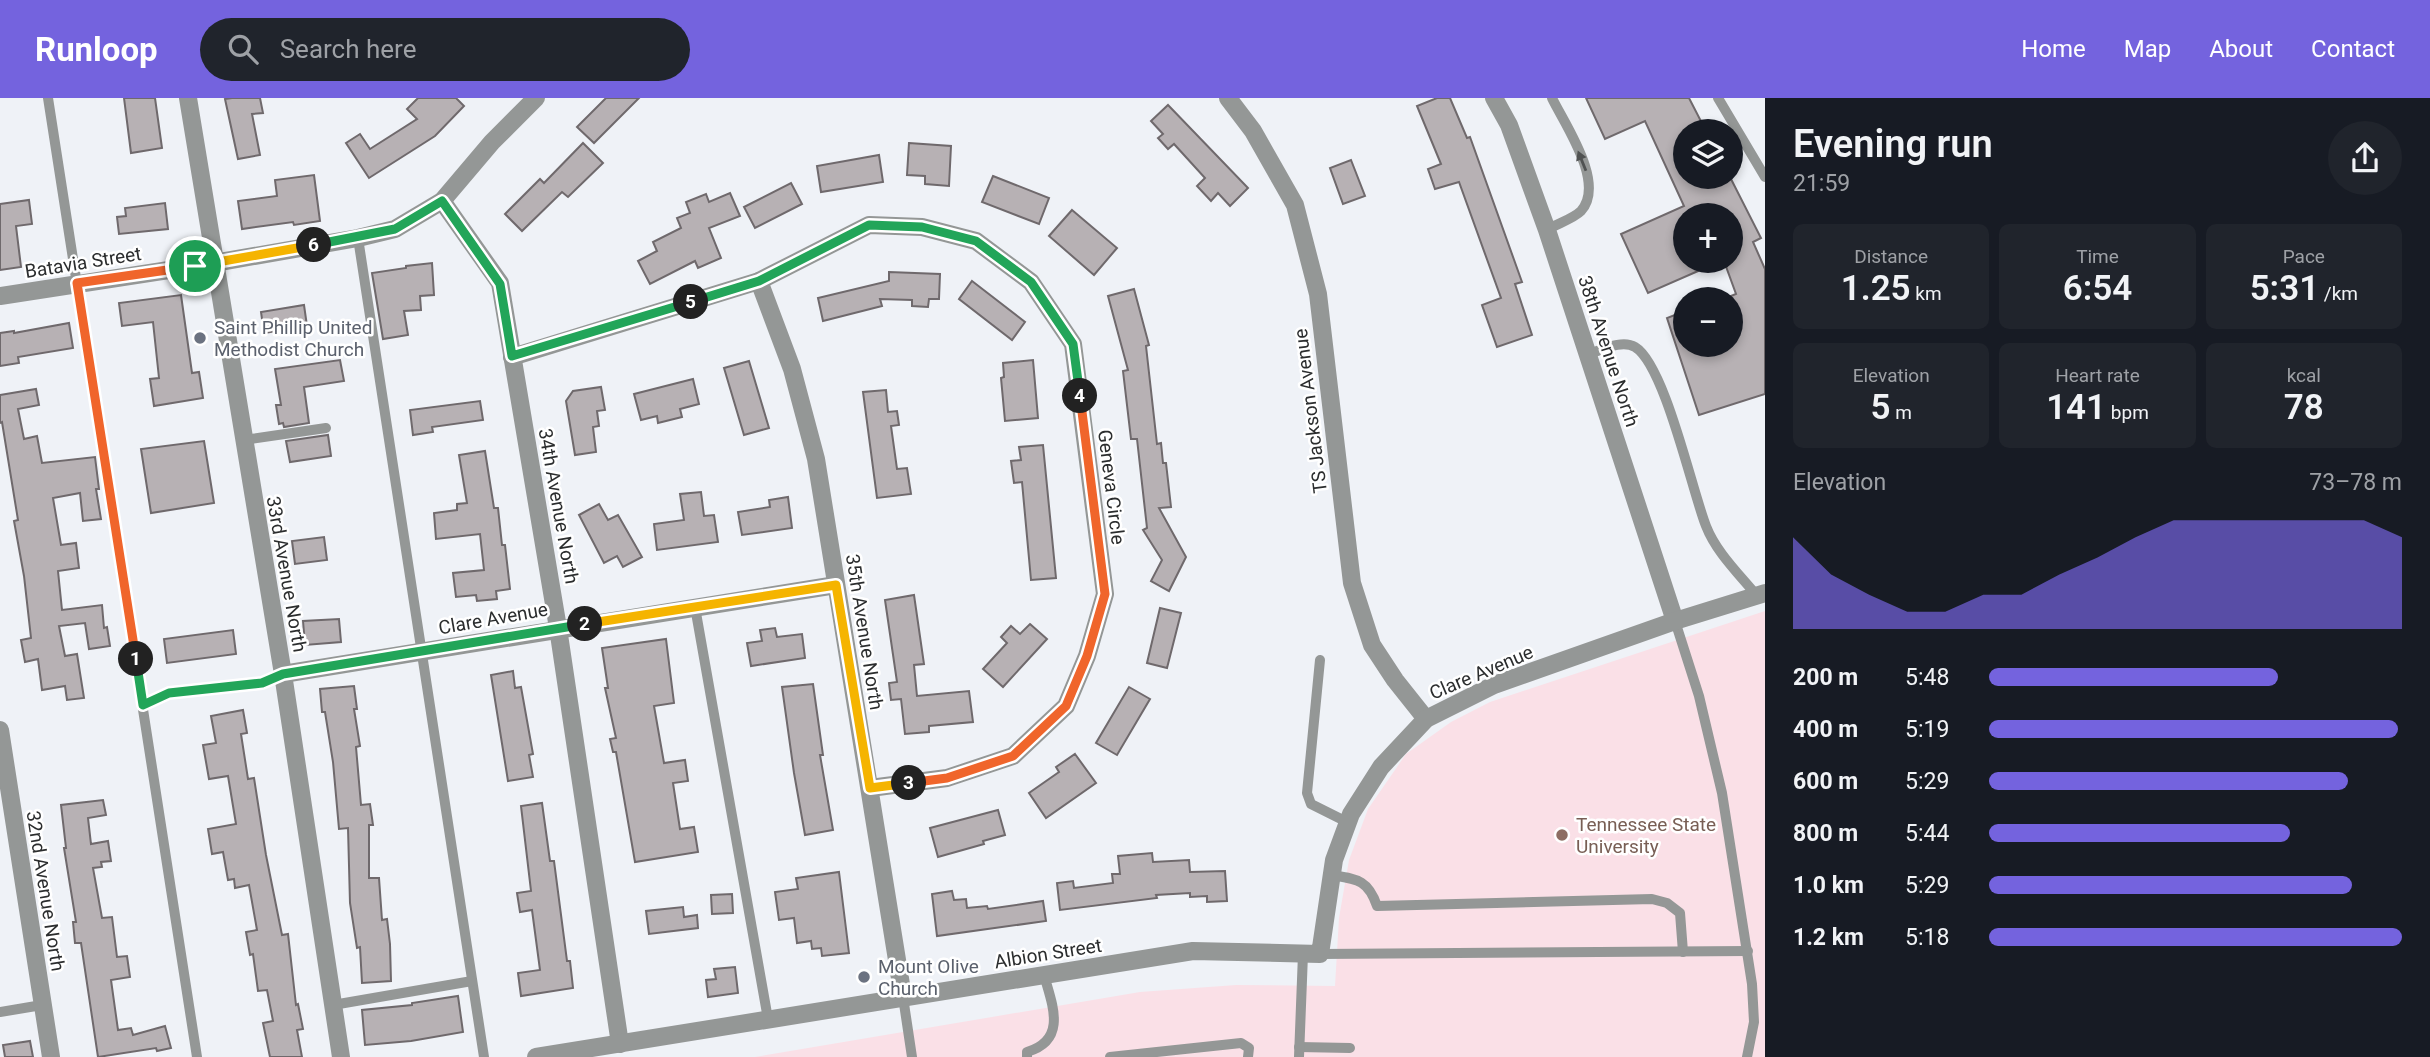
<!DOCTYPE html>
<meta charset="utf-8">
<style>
:root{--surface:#171b24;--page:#20242c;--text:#f1f3f6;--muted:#9ea1a6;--accent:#7463de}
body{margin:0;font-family:Roboto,sans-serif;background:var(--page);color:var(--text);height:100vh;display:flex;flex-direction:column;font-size:26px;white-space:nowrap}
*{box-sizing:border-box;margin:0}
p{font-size:23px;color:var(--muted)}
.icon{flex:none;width:38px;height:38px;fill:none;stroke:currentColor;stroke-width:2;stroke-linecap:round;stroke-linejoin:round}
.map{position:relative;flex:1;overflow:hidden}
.panel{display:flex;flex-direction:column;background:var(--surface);width:665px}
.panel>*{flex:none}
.fabs{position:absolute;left:1673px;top:21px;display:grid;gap:14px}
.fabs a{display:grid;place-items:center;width:70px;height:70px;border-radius:50%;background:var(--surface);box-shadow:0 4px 10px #0003;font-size:35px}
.pin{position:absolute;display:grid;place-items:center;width:60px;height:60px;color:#fff;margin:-30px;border:4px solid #fff;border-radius:50%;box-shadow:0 2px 7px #0007}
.km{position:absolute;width:35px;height:35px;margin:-18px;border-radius:50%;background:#222;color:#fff;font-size:19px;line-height:35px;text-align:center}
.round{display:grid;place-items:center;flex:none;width:74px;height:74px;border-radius:37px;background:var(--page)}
.summary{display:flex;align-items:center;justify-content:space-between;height:119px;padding:0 28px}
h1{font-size:38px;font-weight:600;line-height:52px}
.figures{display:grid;grid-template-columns:repeat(3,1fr);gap:10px;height:119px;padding:7px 28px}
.figures div{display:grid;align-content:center;border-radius:10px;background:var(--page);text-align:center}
.figures b{font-size:35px;font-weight:600}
.figures small{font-size:19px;font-weight:400}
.figures p{font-size:19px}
.chart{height:196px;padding:14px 28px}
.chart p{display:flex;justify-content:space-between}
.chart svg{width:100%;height:126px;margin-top:7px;fill:var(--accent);opacity:.7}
ul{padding:0 28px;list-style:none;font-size:23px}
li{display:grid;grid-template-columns:112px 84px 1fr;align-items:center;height:52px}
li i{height:18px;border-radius:9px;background:var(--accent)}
header{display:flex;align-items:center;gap:42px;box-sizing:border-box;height:98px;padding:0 35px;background:var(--accent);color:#fff}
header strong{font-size:33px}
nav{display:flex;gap:38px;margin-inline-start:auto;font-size:24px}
.search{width:490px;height:63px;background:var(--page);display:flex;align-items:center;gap:18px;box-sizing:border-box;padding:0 24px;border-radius:38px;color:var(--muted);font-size:26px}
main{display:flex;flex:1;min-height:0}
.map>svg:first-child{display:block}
.education{fill:#fae0e7}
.building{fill:#b7b1b4;stroke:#6f696c;stroke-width:2}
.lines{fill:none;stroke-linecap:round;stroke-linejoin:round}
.service{stroke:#949796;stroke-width:10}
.minor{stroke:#949796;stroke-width:18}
.tertiary{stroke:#949796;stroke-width:18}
.oneway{fill:#505252}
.split-1-casing{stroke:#fff;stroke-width:14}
.split-2-casing{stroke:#fff;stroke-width:14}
.split-3-casing{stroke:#fff;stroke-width:14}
.split-4-casing{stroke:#fff;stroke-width:14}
.split-5-casing{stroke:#fff;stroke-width:14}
.split-6-casing{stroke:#fff;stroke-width:14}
.split-7-casing{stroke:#fff;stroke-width:14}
.split-1{stroke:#f0652b;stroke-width:9}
.split-2{stroke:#22a559;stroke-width:9}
.split-3{stroke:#f5b400;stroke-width:9}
.split-4{stroke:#f0652b;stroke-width:9}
.split-5{stroke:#22a559;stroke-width:9}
.split-6{stroke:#22a559;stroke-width:9}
.split-7{stroke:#f5b400;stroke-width:9}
.worship-dot{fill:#6b7280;stroke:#fff;stroke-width:2.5}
.education-dot{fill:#8d6e63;stroke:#fff;stroke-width:2.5}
.labels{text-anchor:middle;stroke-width:5;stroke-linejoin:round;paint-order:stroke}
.street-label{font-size:19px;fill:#2b2d2e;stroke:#fff}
.worship-label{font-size:19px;fill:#5b616d;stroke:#fff;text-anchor:start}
.education-label{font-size:19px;fill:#785e54;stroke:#fff;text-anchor:start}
</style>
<header>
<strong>Runloop</strong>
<div class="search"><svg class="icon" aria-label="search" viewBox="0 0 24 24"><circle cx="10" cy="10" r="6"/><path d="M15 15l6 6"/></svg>Search here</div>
<nav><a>Home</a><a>Map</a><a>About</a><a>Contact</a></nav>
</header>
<main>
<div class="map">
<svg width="1765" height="959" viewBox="0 0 1765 959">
<rect width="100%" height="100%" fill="#eff2f7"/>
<!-- education -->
<polygon class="education" points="1765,513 1765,959 755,959 1140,894 1236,887 1335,888 1339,820 1349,762 1368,711 1406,656 1451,624 1490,604"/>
<!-- building -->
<g class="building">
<polygon points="124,0 155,0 162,50 131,55"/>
<polygon points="232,0 260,0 263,15 252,16 260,57 238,61 225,1"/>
<polygon points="418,0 456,0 464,8 435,38 369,80 346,45 360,36 370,51 417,21 407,11"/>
<polygon points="606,0 639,0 594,45 577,29"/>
<polygon points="1437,0 1450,0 1467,40 1470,39 1522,184 1515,186 1532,237 1497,249 1482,207 1501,200 1459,84 1435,91 1428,71 1441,66 1417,8"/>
<polygon points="1586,0 1689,0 1706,33 1685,33 1685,79 1730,79 1761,140 1753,144 1765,171 1765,296 1699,317 1667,220 1685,213 1685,247 1731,247 1731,198 1736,196 1724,163 1731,163 1731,117 1685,117 1685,163 1721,163 1648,195 1621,136 1684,108 1645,23 1605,41"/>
<polygon points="1168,7 1248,90 1230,108 1218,95 1211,103 1197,88 1205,80 1174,46 1168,51 1158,40 1163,36 1151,23"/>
<polygon points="583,45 603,65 568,99 562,94 522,133 505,116 540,81 544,85"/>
<polygon points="909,45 951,48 949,88 925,86 925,78 907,77"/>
<polygon points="879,57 883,84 821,94 817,68"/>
<polygon points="1351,62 1365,98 1343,106 1330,70"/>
<polygon points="314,77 320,123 294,127 293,124 242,131 238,103 277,98 275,82"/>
<polygon points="993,78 1049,100 1039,126 982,104"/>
<polygon points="791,85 802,106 755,130 744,109"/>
<polygon points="730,95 740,118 709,130 721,160 698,170 695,163 650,186 638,163 657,153 653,144 681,130 677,120 690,115 686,104 706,96 709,104"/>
<polygon points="29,102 32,126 16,128 21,169 0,172 0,106"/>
<polygon points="165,105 168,131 119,136 117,119 126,118 125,110"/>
<polygon points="1072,112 1117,150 1094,177 1049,138"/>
<polygon points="432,165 434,197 420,198 421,212 404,213 408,237 383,241 372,175 406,170 406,168"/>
<polygon points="889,174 940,176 939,201 929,201 928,209 912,208 912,202 880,201 882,208 823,223 818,200 889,183"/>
<polygon points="972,183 1025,224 1012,242 959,201"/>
<polygon points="1134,191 1149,247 1146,248 1157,346 1161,345 1163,365 1166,365 1171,409 1159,410 1186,459 1169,493 1151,483 1162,462 1143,432 1147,430 1137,341 1131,341 1123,273 1128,272 1108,198"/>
<polygon points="181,197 192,275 199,274 203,300 154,308 150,281 159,280 153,224 122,228 119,205"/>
<polygon points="304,207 307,228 264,235 261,214"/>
<polygon points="69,225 73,250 18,259 19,265 0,268 0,235 14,233 14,235"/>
<polygon points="340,262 344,283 304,289 309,325 284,329 283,325 279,326 276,307 281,307 275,271"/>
<polygon points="1033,262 1038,320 1005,323 1001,280 1004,279 1003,265"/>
<polygon points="749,263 769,330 744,337 724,270"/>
<polygon points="693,281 699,306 680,311 682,319 658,325 657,318 641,322 634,296"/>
<polygon points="601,289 605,312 597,313 599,328 593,329 596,354 575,357 566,303 573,293"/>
<polygon points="36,291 39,307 18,311 24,341 37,338 42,365 95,359 99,391 96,391 101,421 83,423 80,395 53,400 61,447 76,445 79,470 58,473 62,512 102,507 104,530 107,529 110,548 89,551 85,525 59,528 65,558 77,556 84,600 67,602 65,588 42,592 38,561 25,564 21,542 31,540 24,478 14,423 18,422 2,324 0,325 0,297"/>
<polygon points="886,292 888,314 897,313 899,327 891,328 897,371 907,370 911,396 877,400 863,294"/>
<polygon points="480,303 483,322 432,329 433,334 413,337 410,312"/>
<polygon points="328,337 331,358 290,364 286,343"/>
<polygon points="204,343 214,405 151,415 141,351"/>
<polygon points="1043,347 1056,480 1031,482 1022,384 1014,385 1011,363 1021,362 1019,349"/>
<polygon points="485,353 494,410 498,410 502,447 505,447 510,491 496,493 497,501 477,503 476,497 456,499 453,475 484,472 480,436 436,441 434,415 457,412 457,406 467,405 459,357"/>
<polygon points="701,394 704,418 714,417 718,444 657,452 654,426 684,422 680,396"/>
<polygon points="788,399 792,430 742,437 738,414 770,409 769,402"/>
<polygon points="599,406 608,422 618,417 642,459 623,469 617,458 604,465 579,417"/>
<polygon points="324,439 327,462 295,466 292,443"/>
<polygon points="914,497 924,566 914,567 917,598 969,593 973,624 929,628 929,634 905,636 901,601 891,602 889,585 897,584 885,502"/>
<polygon points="1160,510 1181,515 1167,570 1147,565"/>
<polygon points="339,521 341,544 305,547 303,523"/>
<polygon points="1030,526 1047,541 1003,589 983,571 1007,545 1001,539 1011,528 1020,536"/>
<polygon points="775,530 777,539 802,536 805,560 751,568 747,545 762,543 760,532"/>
<polygon points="233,532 236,556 167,565 164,541"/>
<polygon points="666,541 674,605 654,608 664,665 685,662 688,683 673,685 680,731 694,729 698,754 635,764 616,654 613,654 610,641 616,640 605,590 608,590 602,550"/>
<polygon points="513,573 515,590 521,589 533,656 529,657 533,679 508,683 491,577"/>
<polygon points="813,586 823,657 820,657 833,732 805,737 794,675 782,589"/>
<polygon points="354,588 357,611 354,611 360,648 356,649 361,707 370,706 373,727 369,727 369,780 379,780 382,822 387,821 390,846 391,883 362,885 360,849 357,850 350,805 348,730 339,731 333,664 325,614 322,614 320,591"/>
<polygon points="1129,589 1150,601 1117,657 1096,645"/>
<polygon points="243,612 247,635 241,636 248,681 254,680 266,757 282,837 288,836 296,907 298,906 303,931 297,932 302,959 270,959 263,925 273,923 267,892 258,893 253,856 250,857 246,834 257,832 249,787 235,790 234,781 228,782 223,754 212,756 208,731 236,726 228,678 209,681 203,647 216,645 211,618"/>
<polygon points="1075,656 1096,685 1046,720 1029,695 1059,674 1056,669"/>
<polygon points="103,702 106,717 88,720 91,746 108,743 111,763 101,764 102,769 93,770 102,820 112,819 117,859 127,858 130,879 111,882 118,932 131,930 133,937 165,928 171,950 157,953 156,950 98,959 81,845 75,845 73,824 76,824 64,750 66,750 61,707"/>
<polygon points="542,705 550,763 554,763 567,863 570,863 573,890 521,898 518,875 540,872 532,812 520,814 517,795 531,793 521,708"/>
<polygon points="998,712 1005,737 983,743 984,746 938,759 930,730"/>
<polygon points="1152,755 1153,764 1189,762 1190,774 1225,773 1227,803 1207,804 1207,798 1190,799 1190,795 1156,797 1157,800 1060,812 1057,785 1073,783 1074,790 1113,785 1112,776 1120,776 1118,758"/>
<polygon points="839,774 849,855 822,858 821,850 812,851 811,843 797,845 794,820 779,822 775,794 798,791 796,780"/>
<polygon points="952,793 954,802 966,801 967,810 987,808 988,811 1043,803 1046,823 937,838 932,796"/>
<polygon points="732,796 733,815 712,816 711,797"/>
<polygon points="683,809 684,819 697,817 698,830 649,836 646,813"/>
<polygon points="735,869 738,895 708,899 706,882 716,881 714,871"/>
<polygon points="458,898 463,934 411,943 365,947 362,912 412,907 412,905"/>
<polygon points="30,943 33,959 5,959 3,947"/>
</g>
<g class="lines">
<!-- service -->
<g class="service">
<polyline points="48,0 197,959"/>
<polyline points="1718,0 1765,79"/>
<path d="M1547 132C1556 126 1573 121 1581 113 1606 85 1565 27 1552 0"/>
<polyline points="358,140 484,959"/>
<path d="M1589 256C1602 252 1622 241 1635 249 1665 267 1692 393 1706 428 1716 454 1739 476 1757 498"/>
<polyline points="244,342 326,330"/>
<polyline points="695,509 768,921"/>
<polyline points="1675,523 1699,598 1722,695 1752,886 1754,924 1747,959"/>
<polyline points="1320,562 1307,695 1311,706 1347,724"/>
<polyline points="143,607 169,595 262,585 283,576"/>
<path d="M1331 777C1356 781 1368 781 1377 808L1652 801 1667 805 1680 815 1683 854"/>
<polyline points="1320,856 1748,853"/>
<polyline points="903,899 912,959"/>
<polyline points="333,907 472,883"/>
<polyline points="0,914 42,907"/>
<polyline points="1299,949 1350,950"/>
<path d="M1027 959V954C1068 942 1052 906 1044 877"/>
<polyline points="1110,959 1241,945 1249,950 1248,959"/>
<polyline points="1299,959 1303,856"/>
</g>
<!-- minor -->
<g class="minor">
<polyline points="1228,0 1253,33 1295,107 1318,196 1352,485 1372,547 1395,582 1426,621"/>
<polyline points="1494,0 1509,27 1547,132 1675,523"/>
<polyline points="442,103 500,185 558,530 620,946"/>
<polyline points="759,183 792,271 816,361 903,899"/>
<polyline points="0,198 214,165 358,140 395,131 442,103 492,44 536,0"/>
<polyline points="512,259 759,183 869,127 922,129 976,143 1031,184 1073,246 1105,496 1087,558 1066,608 1013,658 947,680 870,690"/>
<polyline points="283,576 836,487"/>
<polyline points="0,632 51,959"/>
</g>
<!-- tertiary -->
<g class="tertiary">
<polyline points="188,0 283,576 341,959"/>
<polyline points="536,959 1193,853 1320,856 1334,762 1351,716 1381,669 1426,621 1494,587 1675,523 1765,495"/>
</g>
</g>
<!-- one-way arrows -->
<defs><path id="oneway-solid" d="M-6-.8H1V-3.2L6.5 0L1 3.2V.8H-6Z" transform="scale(1.75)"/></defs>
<use class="oneway" href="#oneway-solid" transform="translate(1582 63) rotate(-112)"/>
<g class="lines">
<!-- split-1 casing -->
<g class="split-1-casing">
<polyline id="split-1" points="136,561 77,185 195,168"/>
</g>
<!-- split-2 casing -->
<g class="split-2-casing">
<polyline id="split-2" points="136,561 143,607 169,595 262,585 283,576 585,526"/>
</g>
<!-- split-3 casing -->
<g class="split-3-casing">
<polyline id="split-3" points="585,526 836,487 870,690 909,685"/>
</g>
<!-- split-4 casing -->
<g class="split-4-casing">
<polyline id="split-4" points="909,685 947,680 1013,658 1066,608 1087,558 1105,496 1080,298"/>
</g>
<!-- split-5 casing -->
<g class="split-5-casing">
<polyline id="split-5" points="691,204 759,183 869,127 922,129 976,143 1031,184 1073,246 1080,298"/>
</g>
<!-- split-6 casing -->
<g class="split-6-casing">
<polyline id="split-6" points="314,147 395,131 442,103 500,186 512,258 691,204"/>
</g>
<!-- split-7 casing -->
<g class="split-7-casing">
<polyline id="split-7" points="195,168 314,147"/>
</g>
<!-- split-1 -->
<use href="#split-1" class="split-1"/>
<!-- split-2 -->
<use href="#split-2" class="split-2"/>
<!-- split-3 -->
<use href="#split-3" class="split-3"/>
<!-- split-4 -->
<use href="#split-4" class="split-4"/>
<!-- split-5 -->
<use href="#split-5" class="split-5"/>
<!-- split-6 -->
<use href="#split-6" class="split-6"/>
<!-- split-7 -->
<use href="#split-7" class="split-7"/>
</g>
<!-- markers -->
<g class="worship-dot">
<circle cx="200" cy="240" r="7"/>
<circle cx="864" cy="879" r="7"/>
</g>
<circle class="education-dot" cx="1562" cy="737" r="7"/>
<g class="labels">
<!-- street labels -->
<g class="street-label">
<text transform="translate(83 164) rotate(-9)" y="7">Batavia Street</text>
<text transform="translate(1609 253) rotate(72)" y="7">38th Avenue North</text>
<text transform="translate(1310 313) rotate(-97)" y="7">TS Jackson Avenue</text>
<text transform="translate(1112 389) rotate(83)" y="7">Geneva Circle</text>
<text transform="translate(559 408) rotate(80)" y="7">34th Avenue North</text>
<text transform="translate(287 476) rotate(80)" y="7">33rd Avenue North</text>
<text transform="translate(493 520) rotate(-10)" y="7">Clare Avenue</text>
<text transform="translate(865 534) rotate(81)" y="7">35th Avenue North</text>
<text transform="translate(1481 574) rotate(-23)" y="7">Clare Avenue</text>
<text transform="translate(46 793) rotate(81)" y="7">32nd Avenue North</text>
<text transform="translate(1048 855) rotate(-9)" y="7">Albion Street</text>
</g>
<!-- worship labels -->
<g class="worship-label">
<text x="214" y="236">Saint Phillip United<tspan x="214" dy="22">Methodist Church</tspan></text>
<text x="878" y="875">Mount Olive<tspan x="878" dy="22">Church</tspan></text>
</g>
<!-- education labels -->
<g class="education-label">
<text x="1576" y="733">Tennessee State<tspan x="1576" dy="22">University</tspan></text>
</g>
</g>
</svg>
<div class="fabs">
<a><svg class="icon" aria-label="layers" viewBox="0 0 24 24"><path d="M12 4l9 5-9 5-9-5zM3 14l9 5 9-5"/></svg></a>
<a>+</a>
<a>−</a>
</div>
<div class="pin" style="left:195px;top:168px;background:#1e9e55"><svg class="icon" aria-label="arrive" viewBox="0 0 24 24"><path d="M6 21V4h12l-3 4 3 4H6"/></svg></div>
<b class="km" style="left:136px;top:561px">1</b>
<b class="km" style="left:585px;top:526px">2</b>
<b class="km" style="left:909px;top:685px">3</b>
<b class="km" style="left:1080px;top:298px">4</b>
<b class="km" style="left:691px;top:204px">5</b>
<b class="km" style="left:314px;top:147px">6</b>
</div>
<section class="panel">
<div class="summary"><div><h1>Evening run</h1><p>21:59</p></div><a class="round"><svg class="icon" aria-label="share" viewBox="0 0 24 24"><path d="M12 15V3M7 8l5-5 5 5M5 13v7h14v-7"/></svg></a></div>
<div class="figures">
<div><p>Distance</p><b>1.25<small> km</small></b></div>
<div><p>Time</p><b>6:54</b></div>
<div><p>Pace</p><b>5:31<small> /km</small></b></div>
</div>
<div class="figures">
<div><p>Elevation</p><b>5<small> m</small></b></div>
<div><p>Heart rate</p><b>141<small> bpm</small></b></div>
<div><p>kcal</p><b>78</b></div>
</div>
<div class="chart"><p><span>Elevation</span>73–78 m</p>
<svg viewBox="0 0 160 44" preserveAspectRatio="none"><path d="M0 44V12L10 25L20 32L30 38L40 38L50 32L60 32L70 25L80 19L90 12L100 6L110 6L120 6L130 6L140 6L150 6L160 12V44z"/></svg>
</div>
<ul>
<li><b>200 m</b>5:48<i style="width:70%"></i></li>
<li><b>400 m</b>5:19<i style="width:99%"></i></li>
<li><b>600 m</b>5:29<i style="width:87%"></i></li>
<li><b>800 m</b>5:44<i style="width:73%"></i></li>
<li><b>1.0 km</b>5:29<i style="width:88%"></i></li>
<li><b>1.2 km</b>5:18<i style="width:100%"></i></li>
</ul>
</section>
</main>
